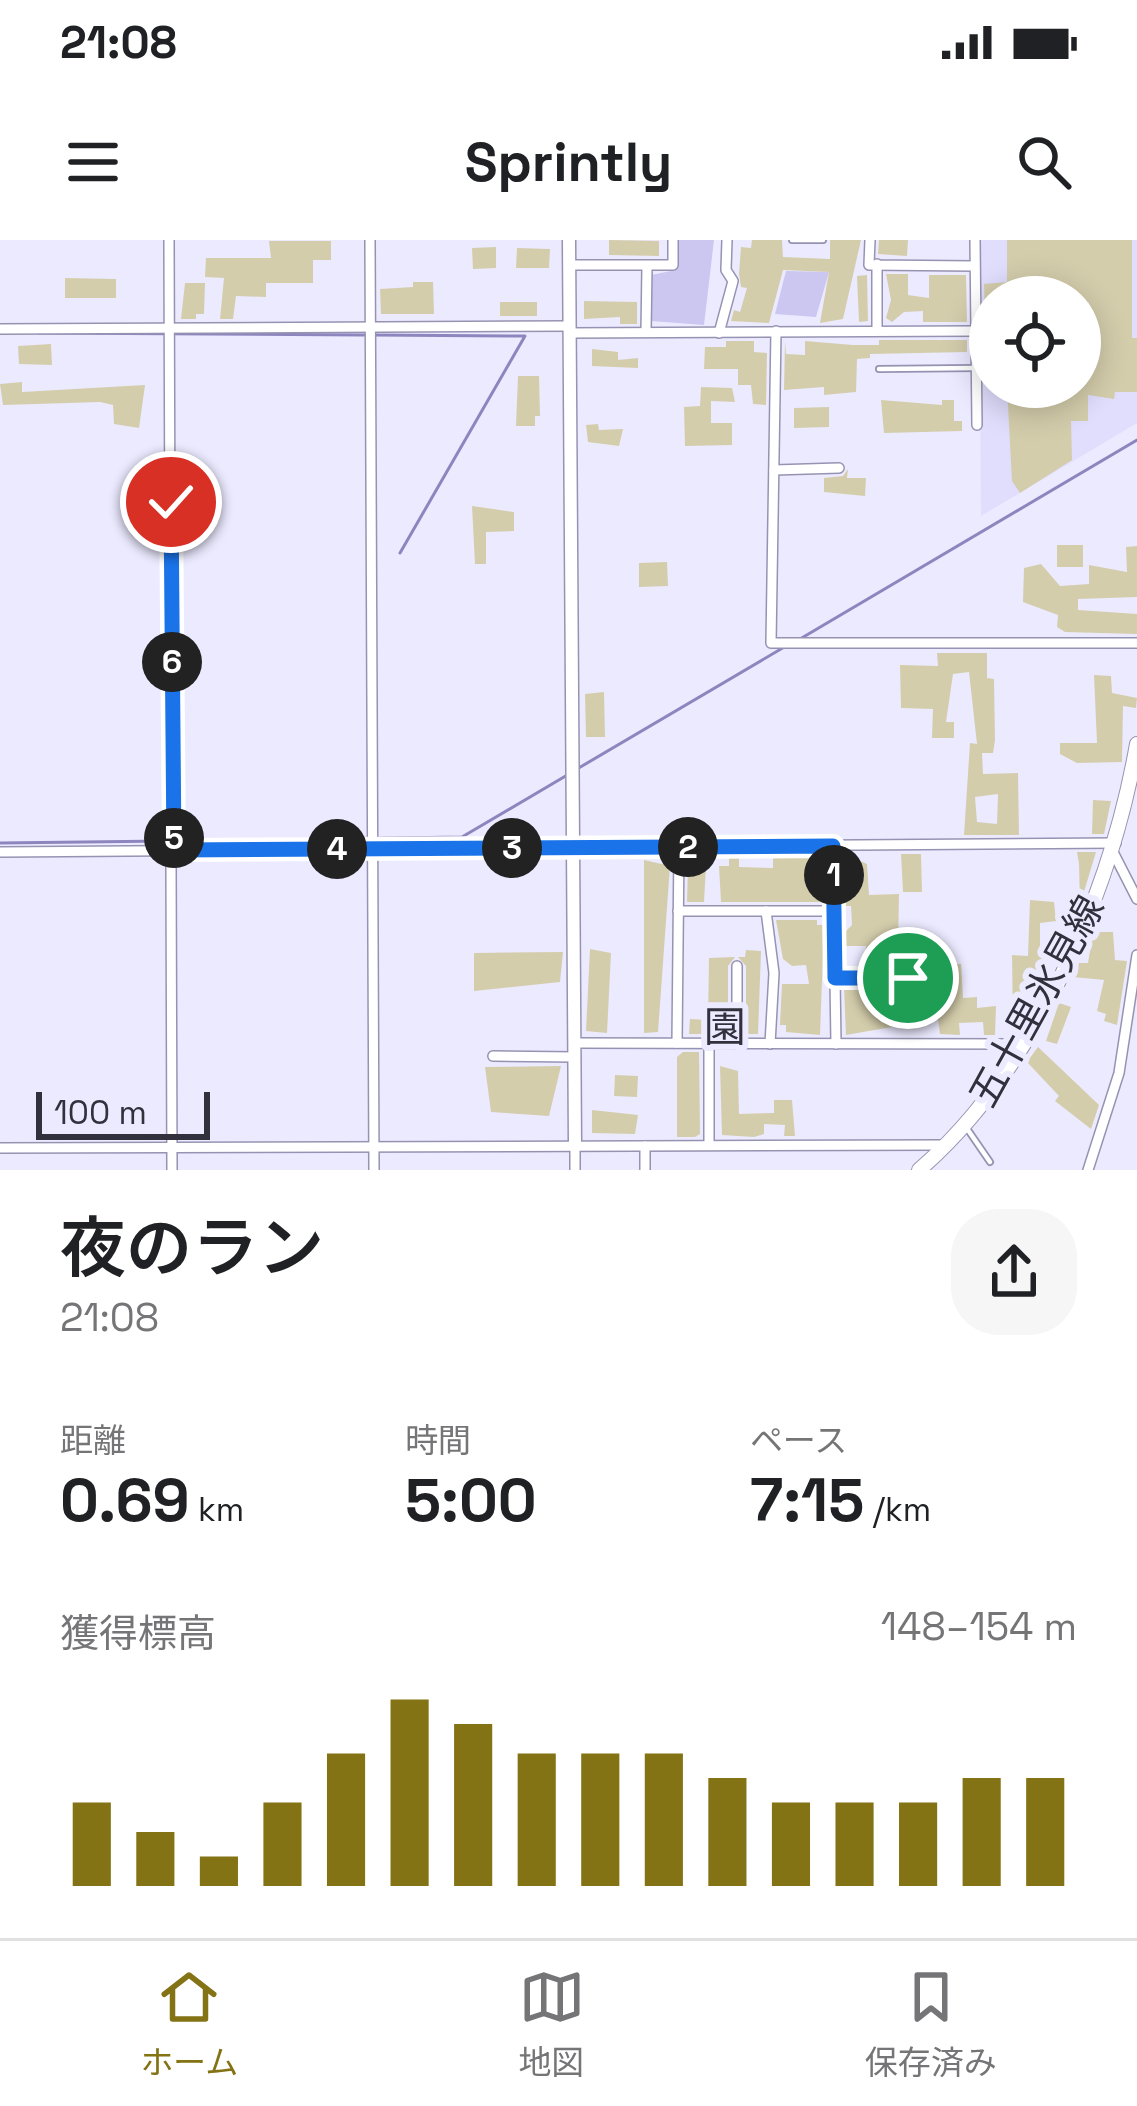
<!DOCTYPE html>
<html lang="ja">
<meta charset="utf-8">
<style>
:root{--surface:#fff;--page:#f6f6f6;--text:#202124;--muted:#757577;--line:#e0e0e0;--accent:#847314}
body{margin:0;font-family:"Space Grotesk","Noto Sans JP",sans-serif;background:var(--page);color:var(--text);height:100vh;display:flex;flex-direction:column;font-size:45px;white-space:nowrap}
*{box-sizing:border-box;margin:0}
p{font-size:39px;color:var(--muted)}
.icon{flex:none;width:66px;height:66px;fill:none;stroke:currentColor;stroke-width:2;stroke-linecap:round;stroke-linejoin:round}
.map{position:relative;height:930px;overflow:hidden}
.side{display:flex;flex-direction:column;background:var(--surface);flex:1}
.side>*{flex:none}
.tools{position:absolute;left:969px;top:36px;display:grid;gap:24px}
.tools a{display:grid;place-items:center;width:132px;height:132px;border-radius:50%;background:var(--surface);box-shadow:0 6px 30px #0003;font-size:60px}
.scale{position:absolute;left:36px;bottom:30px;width:174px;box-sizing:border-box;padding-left:12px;border:6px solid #32303d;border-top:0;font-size:33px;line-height:42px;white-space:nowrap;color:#32303d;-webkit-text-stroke:9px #eceaff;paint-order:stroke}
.pin{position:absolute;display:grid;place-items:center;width:102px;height:102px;color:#fff;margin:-51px;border:6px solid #fff;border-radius:50%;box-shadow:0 3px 12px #0007}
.km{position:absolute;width:60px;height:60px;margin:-30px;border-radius:50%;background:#222;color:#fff;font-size:33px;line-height:60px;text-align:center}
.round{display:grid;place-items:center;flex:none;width:126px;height:126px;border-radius:48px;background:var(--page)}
.overview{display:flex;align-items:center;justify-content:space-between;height:204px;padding:0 60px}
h1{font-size:66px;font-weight:600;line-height:90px}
.stats{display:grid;grid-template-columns:repeat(3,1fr);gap:18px;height:204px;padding:12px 60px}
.stats div{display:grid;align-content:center}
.stats b{font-size:60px;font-weight:600}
.stats small{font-size:33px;font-weight:400}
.stats p{font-size:33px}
.chart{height:336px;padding:24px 60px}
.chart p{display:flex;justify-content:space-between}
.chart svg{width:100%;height:216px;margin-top:12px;stroke:var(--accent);stroke-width:6}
.status{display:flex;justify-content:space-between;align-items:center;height:84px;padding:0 60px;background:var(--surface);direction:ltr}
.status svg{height:33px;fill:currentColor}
header{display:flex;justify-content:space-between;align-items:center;height:156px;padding:0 60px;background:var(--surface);font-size:54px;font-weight:600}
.tab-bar{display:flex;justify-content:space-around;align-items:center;height:168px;border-top:3px solid var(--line);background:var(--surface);font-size:33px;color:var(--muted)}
.tab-bar a{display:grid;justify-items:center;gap:6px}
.tab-bar .selected{color:var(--accent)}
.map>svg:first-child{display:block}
.built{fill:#e0ddfd;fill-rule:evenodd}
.green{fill:#cbc7f0}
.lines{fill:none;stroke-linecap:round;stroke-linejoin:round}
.stream{stroke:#8d86be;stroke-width:3}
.building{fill:#d4cdac;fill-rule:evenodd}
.service-casing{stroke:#9693b2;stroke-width:8}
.minor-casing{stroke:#9693b2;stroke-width:12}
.tertiary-casing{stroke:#9693b2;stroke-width:15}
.secondary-casing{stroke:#9693b2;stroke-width:16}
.service{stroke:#fff;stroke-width:4.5}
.minor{stroke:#fff;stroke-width:9}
.tertiary{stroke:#fff;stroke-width:12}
.secondary{stroke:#fff;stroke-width:14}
.route-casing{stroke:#fff;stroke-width:24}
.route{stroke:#1a73e8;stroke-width:15}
.labels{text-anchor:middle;stroke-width:12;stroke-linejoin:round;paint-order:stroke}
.street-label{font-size:39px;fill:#32303d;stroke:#eceaff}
.neighbourhood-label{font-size:42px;fill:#32303d;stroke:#eceaff}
</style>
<div class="status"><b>21:08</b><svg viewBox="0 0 49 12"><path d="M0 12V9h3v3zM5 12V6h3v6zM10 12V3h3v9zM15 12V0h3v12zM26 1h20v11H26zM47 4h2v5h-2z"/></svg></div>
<header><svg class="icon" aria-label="menu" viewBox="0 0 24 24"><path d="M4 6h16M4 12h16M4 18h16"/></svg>Sprintly<svg class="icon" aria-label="search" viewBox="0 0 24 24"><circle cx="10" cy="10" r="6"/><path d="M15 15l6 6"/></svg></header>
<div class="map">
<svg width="1137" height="930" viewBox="0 0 1137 930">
<rect width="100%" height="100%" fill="#eceaff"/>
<!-- built -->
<path class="built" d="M979 0H1137V183L981 276ZM990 57H1080V147H990Z"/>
<!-- green -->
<g class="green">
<polygon points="676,0 714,0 704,85 651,81 651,35 676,30"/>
<polygon points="786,31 829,32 816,77 775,74"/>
</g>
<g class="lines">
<!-- stream -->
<g class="stream">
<polyline points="38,93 364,95"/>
<polyline points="374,95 525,96 400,313"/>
<polyline points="800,399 1137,200"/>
<polyline points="577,529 786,406"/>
<polyline points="176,601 462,597 569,534"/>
<polyline points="0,603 166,601"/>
</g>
</g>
<!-- building -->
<g class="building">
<polygon points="609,0 659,1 659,16 609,15"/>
<polygon points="752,0 782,0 783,17 830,19 830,0 861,0 843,79 820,83 829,32 783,30 769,83 731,81 734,70 740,72 747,48 741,47 739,34 741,7 751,8"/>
<polygon points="879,0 908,0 907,16 878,14"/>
<polygon points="1007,0 1132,0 1132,98 1137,98 1137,152 1115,152 1114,159 1088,155 1088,181 1071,181 1072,220 1020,253 1012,241 1007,147 1084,147 1080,81 1089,81 1089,62 1080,63 1080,57 990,57 990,83 985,84 984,44 1007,42"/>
<polygon points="269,1 331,1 331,20 313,20 313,43 266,43 266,57 236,56 233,79 220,79 224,38 205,37 206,18 271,18"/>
<polygon points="496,7 496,28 473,29 472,8"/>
<polygon points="517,8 550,9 549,28 516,28"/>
<polygon points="886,34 908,34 908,55 929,58 929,35 966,35 967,82 923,82 923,71 904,72 892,82 886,78 891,60"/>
<polygon points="867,35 868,81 859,82 857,36"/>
<polygon points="65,38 116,39 116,58 65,58"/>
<polygon points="413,42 433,42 434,74 381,74 380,49 413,47"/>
<polygon points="185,43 205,43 204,74 196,74 196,79 181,79"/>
<polygon points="584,61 637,62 637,84 620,84 620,77 584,79"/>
<rect x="500" y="62" width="37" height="14"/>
<polygon points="879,100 967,100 967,112 870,114 870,118 857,119 856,152 824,155 824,147 784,150 785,101 786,114 805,115 805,101 853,105 879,105"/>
<polygon points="726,101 754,101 754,112 767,113 766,165 753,164 751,145 738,145 738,129 704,129 705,107 726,107"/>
<polygon points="51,104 52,125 19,124 18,106"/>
<polygon points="592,109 618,112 618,120 638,118 638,128 592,126"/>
<polygon points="518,136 539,136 540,176 535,176 535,186 516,186"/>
<polygon points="22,142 22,152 145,145 139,188 114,184 113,165 100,162 3,165 0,144"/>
<polygon points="701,147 732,148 735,162 711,161 711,183 732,183 732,205 685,206 684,167 700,166"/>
<polygon points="881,160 942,165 942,160 954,160 954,181 962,181 962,191 884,193"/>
<polygon points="829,167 829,187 794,188 794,168"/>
<polygon points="598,184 599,190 623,189 619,206 588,202 586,185"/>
<polygon points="848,229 847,238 866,238 865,256 824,252 824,238 843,236"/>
<polygon points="472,266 514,272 514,291 486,292 486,324 475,324"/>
<rect x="1057" y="305" width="26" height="22"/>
<polygon points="1137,306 1137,357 1078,359 1078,370 1137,374 1137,394 1065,392 1057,387 1058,375 1023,362 1024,328 1041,324 1060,346 1089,344 1089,325 1127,332 1126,307"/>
<polygon points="667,322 668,346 639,347 639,323"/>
<path d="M937 413H987V438L994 439 995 500 993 513H982L983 534 1018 533 1019 595H964L970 503 977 504 969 432 953 434 946 482H954V498H932L933 469 901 468 900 425 938 426ZM998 554 997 584 977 582 975 557Z"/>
<polygon points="1094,435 1111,436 1112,453 1137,458 1136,468 1123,466 1122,522 1077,523 1060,514 1060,503 1097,503"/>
<polygon points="604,452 605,497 586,497 585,454"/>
<polygon points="1093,560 1111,561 1104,594 1092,594"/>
<polygon points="1077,612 1096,612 1080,665 1079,624"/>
<polygon points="817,614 824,617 823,662 721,662 719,626 729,626 729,615 739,615 739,627 773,628 773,615"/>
<polygon points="845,614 867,624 869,655 899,654 898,711 930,711 930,738 917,739 912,727 865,727 866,706 844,706 843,694 852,685 851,666 844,666"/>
<polygon points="901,614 921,614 922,652 903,652"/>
<polygon points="644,620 670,626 658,792 644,793"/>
<polygon points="688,626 706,626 704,662 687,662"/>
<polygon points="1030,660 1054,662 1056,681 1040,683 1040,709 1054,709 1053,719 1042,720 1040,741 1044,743 1039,754 1031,750 1023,783 1013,783 1012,715 1028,716"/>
<polygon points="776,680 817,680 817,685 824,685 820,795 786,792 786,785 780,785 782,744 809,744 806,725 792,726 783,719"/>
<polygon points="1093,692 1113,692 1115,720 1127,721 1117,785 1104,781 1106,774 1097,771 1104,740 1073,737 1079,723 1088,723"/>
<polygon points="590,709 611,713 607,793 586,791"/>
<polygon points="746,710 761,711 758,794 746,794 746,726 738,717 745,717"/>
<polygon points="563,712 560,742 474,751 474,713"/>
<polygon points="735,717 728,726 728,794 689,794 690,779 708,780 709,718"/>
<polygon points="950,724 961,724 963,758 977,757 977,768 996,766 995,795 984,795 983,782 959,783 960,795 940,794 934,750 952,749"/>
<polygon points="844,747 862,747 861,753 909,748 909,784 846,795"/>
<polygon points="1059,763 1071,767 1057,804 1046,801"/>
<polygon points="1038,807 1099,865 1091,889 1055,861 1059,856 1027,822"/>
<polygon points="683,812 699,812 700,894 695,897 677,897 677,817"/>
<polygon points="561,826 549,876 491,872 485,827"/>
<polygon points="720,826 738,831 739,874 774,873 774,860 792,860 795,896 784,896 785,885 764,884 764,894 754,897 722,895"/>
<polygon points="615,835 638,836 637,857 614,856"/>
<polygon points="592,870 638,875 635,894 592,893"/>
</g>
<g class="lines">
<!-- service casing -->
<g class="service-casing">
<g id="service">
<polyline points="792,0 823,0"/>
<polyline points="879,129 976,128"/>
<polyline points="968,890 990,922"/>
</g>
</g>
<!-- minor casing -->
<g class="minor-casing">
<g id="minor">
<polyline points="169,0 172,930"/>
<polyline points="370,0 374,930"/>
<polyline points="870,0 869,25 974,26"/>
<polyline points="975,0 977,185"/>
<polyline points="877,24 877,91"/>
<polyline points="569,25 673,25 673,0"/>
<polyline points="0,89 570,86"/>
<polyline points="776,91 771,403 1137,403"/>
<polyline points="646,92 647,26"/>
<polyline points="570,93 975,91"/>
<polyline points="719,93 733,41 726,30 727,0"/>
<polyline points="774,230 839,228"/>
<polyline points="833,606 836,804"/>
<polyline points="0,612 1116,603"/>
<polyline points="1113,612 1137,659"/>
<polyline points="678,671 766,671"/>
<polyline points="737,726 737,804"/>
<polyline points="835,738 908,738"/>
<polyline points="575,803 1020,804"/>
<polyline points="677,803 679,607"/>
<polyline points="770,804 774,733 766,671 834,671"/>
<polyline points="493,816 575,817"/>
<polyline points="709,905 709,803"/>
<polyline points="645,906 645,930"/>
<polyline points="0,908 943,905"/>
<polyline points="575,930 575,906"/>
<polyline points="1088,930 1119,833 1137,715"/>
</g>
</g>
<!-- tertiary casing -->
<g class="tertiary-casing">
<polyline id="tertiary" points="569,0 575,906"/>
</g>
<!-- secondary casing -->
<g class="secondary-casing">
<path id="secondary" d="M919 930C1035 830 1111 652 1137 504"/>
</g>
<!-- service -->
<use href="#service" class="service"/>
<!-- minor -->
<use href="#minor" class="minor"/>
<!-- tertiary -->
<use href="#tertiary" class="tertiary"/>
<!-- secondary -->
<use href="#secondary" class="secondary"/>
</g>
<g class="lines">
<!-- route casing -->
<g class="route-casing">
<polyline id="route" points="171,262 174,610 833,606 835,738 908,738"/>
</g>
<!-- route -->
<use href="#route" class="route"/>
</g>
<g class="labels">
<!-- street labels -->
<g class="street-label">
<text transform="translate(1036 761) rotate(-61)" y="14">五十里氷見線</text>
</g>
<!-- neighbourhood labels -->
<g class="neighbourhood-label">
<text x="725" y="802">園</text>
</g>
</g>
</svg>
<div class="tools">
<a><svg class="icon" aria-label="locate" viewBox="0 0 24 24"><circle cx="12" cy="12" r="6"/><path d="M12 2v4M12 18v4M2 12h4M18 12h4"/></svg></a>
</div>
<div class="scale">100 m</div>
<div class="pin" style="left:908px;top:738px;background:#1e9e55"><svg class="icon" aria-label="arrive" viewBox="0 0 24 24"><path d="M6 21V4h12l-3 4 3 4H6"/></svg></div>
<div class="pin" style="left:171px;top:262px;background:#d93025"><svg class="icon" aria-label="check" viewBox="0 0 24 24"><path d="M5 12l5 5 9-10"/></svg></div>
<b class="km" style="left:834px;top:635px">1</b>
<b class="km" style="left:688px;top:607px">2</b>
<b class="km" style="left:512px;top:608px">3</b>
<b class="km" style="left:337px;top:609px">4</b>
<b class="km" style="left:174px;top:598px">5</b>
<b class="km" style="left:172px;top:422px">6</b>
</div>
<section class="side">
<div class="overview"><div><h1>夜のラン</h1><p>21:08</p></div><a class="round"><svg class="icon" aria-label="share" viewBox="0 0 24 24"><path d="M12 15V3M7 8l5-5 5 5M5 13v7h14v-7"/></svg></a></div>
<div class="stats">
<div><p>距離</p><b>0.69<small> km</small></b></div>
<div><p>時間</p><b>5:00</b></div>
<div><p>ペース</p><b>7:15<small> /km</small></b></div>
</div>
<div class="chart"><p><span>獲得標高</span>148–154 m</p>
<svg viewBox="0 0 160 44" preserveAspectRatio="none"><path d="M5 44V27M15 44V33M25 44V38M35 44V27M45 44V17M55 44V6M65 44V11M75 44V17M85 44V17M95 44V17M105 44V22M115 44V27M125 44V27M135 44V27M145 44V22M155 44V22"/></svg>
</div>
</section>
<nav class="tab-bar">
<a class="selected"><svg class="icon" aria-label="home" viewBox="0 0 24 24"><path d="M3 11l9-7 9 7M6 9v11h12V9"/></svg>ホーム</a>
<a><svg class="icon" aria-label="map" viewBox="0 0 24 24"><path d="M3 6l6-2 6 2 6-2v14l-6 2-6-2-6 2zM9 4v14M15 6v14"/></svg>地図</a>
<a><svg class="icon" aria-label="saved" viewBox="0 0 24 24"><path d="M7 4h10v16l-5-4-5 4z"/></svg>保存済み</a>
</nav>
